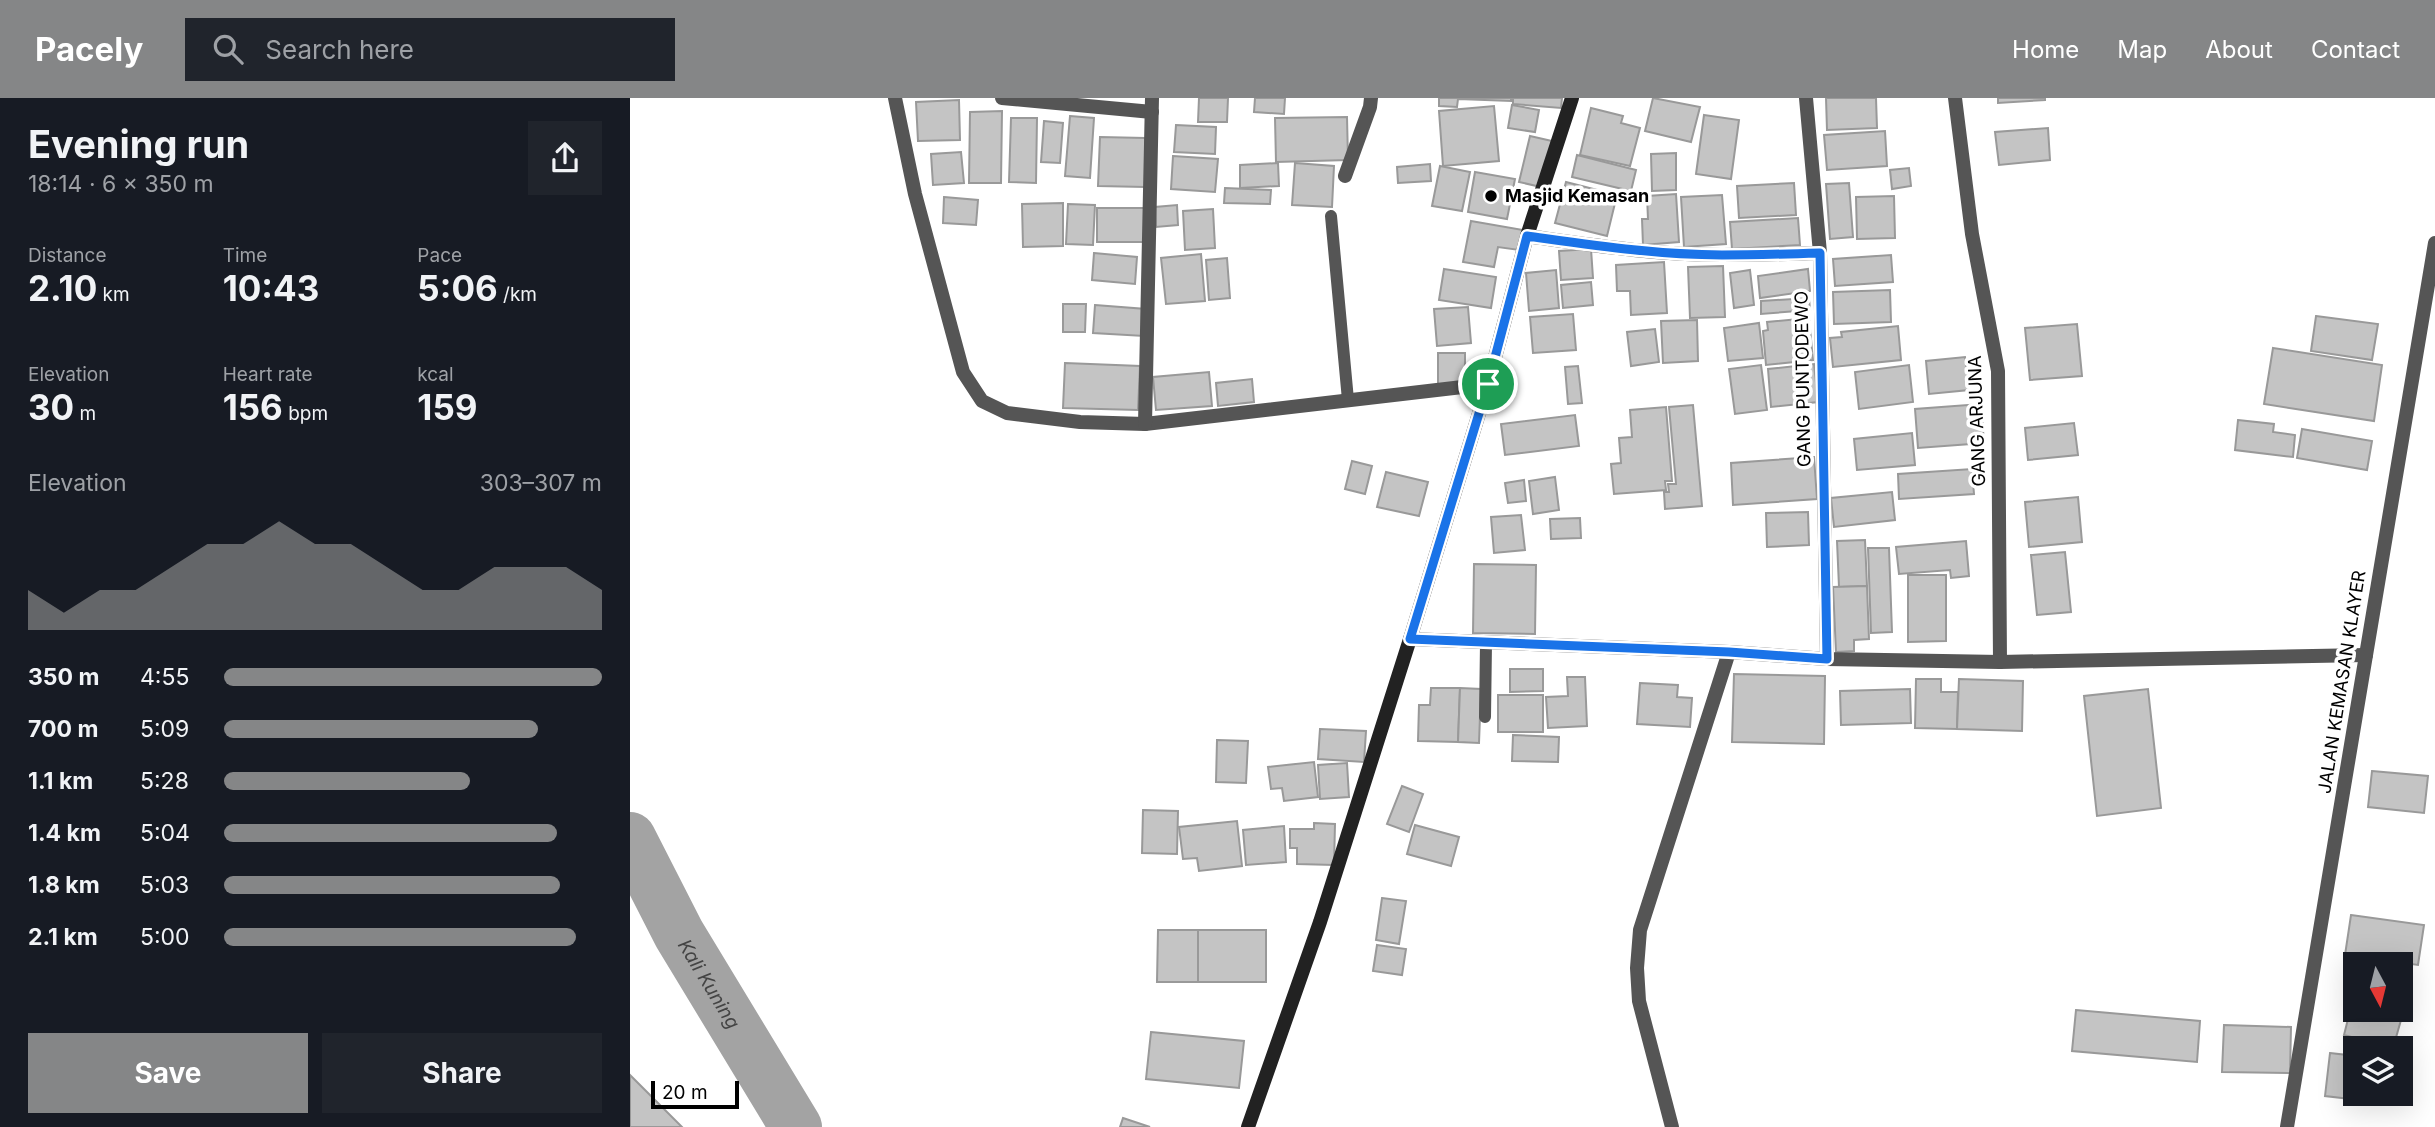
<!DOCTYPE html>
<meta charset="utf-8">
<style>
:root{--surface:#171b24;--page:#20242c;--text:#f1f3f6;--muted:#9ea1a6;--accent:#858687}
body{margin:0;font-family:Inter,sans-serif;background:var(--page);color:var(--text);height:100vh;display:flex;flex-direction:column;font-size:26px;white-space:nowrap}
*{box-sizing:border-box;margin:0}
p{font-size:23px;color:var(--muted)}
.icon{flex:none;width:38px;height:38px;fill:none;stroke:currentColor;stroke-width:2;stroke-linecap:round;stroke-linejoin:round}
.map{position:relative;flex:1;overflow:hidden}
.panel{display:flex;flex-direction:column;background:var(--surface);width:630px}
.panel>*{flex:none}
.needle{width:46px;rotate:173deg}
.fabs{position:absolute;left:1713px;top:854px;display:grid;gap:14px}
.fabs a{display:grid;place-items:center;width:70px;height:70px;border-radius:0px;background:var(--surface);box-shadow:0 7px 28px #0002;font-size:35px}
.scale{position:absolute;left:21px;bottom:18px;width:88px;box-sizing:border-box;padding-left:7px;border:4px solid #000;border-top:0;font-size:19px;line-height:24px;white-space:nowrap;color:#000;-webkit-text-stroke:5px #fff;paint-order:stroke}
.pin{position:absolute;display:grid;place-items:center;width:60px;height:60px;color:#fff;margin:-30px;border:4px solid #fff;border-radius:50%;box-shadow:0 2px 7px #0007}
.round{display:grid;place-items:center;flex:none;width:74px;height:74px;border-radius:0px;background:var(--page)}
.overview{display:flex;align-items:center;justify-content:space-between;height:119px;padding:0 28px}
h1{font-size:38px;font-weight:700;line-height:52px}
.metrics{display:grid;grid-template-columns:repeat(3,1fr);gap:10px;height:119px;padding:7px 28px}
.metrics div{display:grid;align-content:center}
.metrics b{font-size:35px;font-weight:700}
.metrics small{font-size:19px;font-weight:400}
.metrics p{font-size:19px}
.chart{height:196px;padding:14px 28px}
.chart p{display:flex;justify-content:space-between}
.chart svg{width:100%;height:126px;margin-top:7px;fill:var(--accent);opacity:.7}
.primary-button{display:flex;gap:14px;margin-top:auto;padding:14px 28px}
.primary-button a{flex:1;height:80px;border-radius:0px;background:var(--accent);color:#fff;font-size:28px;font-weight:700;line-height:80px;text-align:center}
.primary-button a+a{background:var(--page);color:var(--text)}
ul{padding:0 28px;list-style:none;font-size:23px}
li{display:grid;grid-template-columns:112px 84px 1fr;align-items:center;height:52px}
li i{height:18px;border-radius:9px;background:var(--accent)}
header{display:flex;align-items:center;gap:42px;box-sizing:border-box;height:98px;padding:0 35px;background:var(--accent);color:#fff}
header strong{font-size:33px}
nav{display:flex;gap:38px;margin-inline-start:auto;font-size:24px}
.search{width:490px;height:63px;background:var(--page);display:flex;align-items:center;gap:18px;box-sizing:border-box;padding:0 24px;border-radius:0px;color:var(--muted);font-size:26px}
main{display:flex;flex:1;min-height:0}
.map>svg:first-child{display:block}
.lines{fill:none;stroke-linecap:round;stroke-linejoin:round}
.river{stroke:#a3a3a3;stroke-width:52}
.building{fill:#c4c4c4;stroke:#999;stroke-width:2}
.lane{stroke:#555;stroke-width:12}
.street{stroke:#555;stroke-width:14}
.secondary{stroke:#222;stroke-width:14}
.route-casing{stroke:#fff;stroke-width:14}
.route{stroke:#1a73e8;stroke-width:9}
.poi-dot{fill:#000;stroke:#fff;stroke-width:2.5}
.labels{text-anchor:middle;stroke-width:7;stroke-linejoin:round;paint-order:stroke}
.poi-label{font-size:18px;font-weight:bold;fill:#000;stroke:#fff;text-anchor:start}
.street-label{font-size:18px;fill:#000;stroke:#fff}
.water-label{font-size:19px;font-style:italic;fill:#444;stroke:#fff}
</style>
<header>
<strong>Pacely</strong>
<div class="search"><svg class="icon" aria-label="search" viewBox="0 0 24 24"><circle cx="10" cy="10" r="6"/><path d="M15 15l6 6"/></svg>Search here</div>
<nav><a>Home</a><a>Map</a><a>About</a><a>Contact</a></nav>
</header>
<main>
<section class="panel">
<div class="overview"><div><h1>Evening run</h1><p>18:14 · 6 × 350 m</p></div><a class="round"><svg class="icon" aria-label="share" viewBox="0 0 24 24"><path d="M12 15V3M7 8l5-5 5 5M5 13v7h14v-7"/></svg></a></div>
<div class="metrics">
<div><p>Distance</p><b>2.10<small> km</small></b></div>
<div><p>Time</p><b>10:43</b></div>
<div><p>Pace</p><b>5:06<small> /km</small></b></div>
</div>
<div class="metrics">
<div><p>Elevation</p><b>30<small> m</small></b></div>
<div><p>Heart rate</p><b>156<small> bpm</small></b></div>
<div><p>kcal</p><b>159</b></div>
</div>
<div class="chart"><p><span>Elevation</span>303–307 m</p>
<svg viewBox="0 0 160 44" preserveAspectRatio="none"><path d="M0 44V30L10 38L20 30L30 30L40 22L50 14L60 14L70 6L80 14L90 14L100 22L110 30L120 30L130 22L140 22L150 22L160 30V44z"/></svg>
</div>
<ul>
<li><b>350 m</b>4:55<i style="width:100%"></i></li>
<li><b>700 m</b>5:09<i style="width:83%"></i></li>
<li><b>1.1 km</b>5:28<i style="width:65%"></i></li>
<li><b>1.4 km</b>5:04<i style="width:88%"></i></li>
<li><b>1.8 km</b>5:03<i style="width:89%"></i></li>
<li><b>2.1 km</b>5:00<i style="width:93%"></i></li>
</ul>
<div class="primary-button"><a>Save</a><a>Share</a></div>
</section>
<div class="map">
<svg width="1805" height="1029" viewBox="0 0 1805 1029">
<rect width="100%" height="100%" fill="#fff"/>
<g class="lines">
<!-- river -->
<path class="river" id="s1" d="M0 740 49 836 166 1029"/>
</g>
<!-- building -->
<g class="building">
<polygon points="569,0 598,0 597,24 568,24"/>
<polygon points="625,0 655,0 654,16 624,14"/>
<polygon points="809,0 881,0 881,3 828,1 827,9 809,8"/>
<polygon points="883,0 932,0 931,10 883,6"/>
<polygon points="1023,0 1070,9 1061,44 1015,33"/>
<polygon points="1196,0 1246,0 1247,30 1197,32"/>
<polygon points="1368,0 1415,0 1415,2 1368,5"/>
<polygon points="329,2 330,42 288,43 286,4"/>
<polygon points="882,7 909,12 905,34 878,30"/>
<polygon points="864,8 869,63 813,68 809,13"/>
<polygon points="961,10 993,18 991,25 1010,30 1000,68 950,57"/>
<polygon points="372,13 371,85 339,85 340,14"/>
<polygon points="1074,17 1109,22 1101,81 1066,76"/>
<polygon points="440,18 464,20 460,80 435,78"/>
<polygon points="717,19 718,62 646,64 645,20"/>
<polygon points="381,20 407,20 406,85 379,84"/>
<polygon points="414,23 433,25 430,65 411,64"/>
<polygon points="546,27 586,29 585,56 544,54"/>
<polygon points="1418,30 1420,62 1369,67 1365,34"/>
<polygon points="1255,33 1257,68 1197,72 1194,37"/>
<polygon points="900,38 922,43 911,89 889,84"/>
<polygon points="470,39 515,40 515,89 468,88"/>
<polygon points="331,54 334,85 303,87 301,56"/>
<polygon points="1046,55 1046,92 1022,93 1021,56"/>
<polygon points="947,57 1006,72 1001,93 942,79"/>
<polygon points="543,58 588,61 585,94 541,91"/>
<polygon points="648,65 649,88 610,90 610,67"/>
<polygon points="665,65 704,68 702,109 662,107"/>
<polygon points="800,66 801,83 768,85 767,69"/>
<polygon points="810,68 840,74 832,113 802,108"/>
<polygon points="1279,70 1281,88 1262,91 1260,72"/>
<polygon points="845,74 885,81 877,121 838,114"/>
<polygon points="936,84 987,97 977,138 925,125"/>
<polygon points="1164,85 1166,117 1109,120 1107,88"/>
<polygon points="1219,85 1223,139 1200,141 1196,86"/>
<polygon points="595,90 641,92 640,106 594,105"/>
<polygon points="1046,96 1049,144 1013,147 1012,121 1018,121 1017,98"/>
<polygon points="1092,97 1096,146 1054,149 1051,99"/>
<polygon points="1264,98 1265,140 1227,141 1226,99"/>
<polygon points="314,99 348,102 346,127 313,125"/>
<polygon points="433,105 433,148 393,149 392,106"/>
<polygon points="438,106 465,107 463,147 436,146"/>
<polygon points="547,107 548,127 526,129 525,109"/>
<rect x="467" y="110" width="49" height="34"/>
<polygon points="583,111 585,150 555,152 553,113"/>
<polygon points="1168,120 1170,147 1102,151 1100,124"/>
<polygon points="841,123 893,132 889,152 868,149 864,169 833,164"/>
<polygon points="961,151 963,180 931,182 929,153"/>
<polygon points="464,155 507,159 505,186 462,182"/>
<polygon points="571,156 575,203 536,206 531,160"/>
<polygon points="1261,157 1263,184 1205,188 1203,161"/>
<polygon points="597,160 600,200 579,202 576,162"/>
<polygon points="1034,164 1037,215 1001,217 1000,193 987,193 986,167"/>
<polygon points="1093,168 1095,219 1060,220 1058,169"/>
<polygon points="814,171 866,179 861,210 809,202"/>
<polygon points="1178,171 1180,193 1130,200 1128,178"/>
<polygon points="926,172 929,210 899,213 896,175"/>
<polygon points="1120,172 1124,207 1104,210 1100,175"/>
<polygon points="961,184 963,207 933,210 931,187"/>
<polygon points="1260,192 1261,224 1204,226 1203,194"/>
<polygon points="1179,200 1180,212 1131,216 1131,203"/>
<polygon points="433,206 456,206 455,234 433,234"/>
<polygon points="465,207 516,211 514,238 463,235"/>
<polygon points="838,209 841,245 807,248 804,211"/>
<polygon points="943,216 946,252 903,255 900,219"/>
<polygon points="1686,218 1748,226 1742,262 1681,253"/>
<polygon points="1179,220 1183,262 1136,267 1133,233 1138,232 1137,224"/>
<polygon points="1067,222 1068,263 1033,265 1031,223"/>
<polygon points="1129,225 1133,260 1098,263 1094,230"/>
<polygon points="1447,226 1452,278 1400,282 1395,230"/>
<polygon points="1268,228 1271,262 1203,269 1200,240 1212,239 1211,234"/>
<polygon points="1025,231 1029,264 1001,268 997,234"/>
<polygon points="1643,250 1752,267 1744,323 1634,306"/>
<rect x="808" y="255" width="27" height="32"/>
<polygon points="1335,259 1339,292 1299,296 1296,263"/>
<polygon points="435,265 510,268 508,312 433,310"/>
<polygon points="1184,266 1188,304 1141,309 1138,271"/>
<polygon points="1131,267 1137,312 1105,316 1099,271"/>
<polygon points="1279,267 1283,304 1229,311 1225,274"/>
<polygon points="948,268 952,305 938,306 935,269"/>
<polygon points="579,274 582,308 526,312 523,279"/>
<polygon points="622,281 624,304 588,308 586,285"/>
<polygon points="1351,306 1354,345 1288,350 1285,311"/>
<polygon points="1063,307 1072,408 1035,411 1034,394 1039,394 1038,386 1046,386 1039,309"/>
<polygon points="1036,309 1042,383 1035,383 1036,392 984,396 981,366 991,365 989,340 1002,339 1000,312"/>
<polygon points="945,317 949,348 875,357 871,326"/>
<polygon points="1608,322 1644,326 1643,334 1665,337 1663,359 1605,352"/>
<polygon points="1444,325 1448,357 1398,362 1395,330"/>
<polygon points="1672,331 1742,343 1737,372 1667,360"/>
<polygon points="1282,335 1285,367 1227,372 1224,341"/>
<polygon points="1184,359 1187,401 1103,407 1101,365"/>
<polygon points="722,363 742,368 735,396 715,391"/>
<polygon points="1342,371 1344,396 1269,401 1268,376"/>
<polygon points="756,374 798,384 789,418 747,409"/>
<polygon points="925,379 929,412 903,416 899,383"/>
<polygon points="894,382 896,403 878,405 875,385"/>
<polygon points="1262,394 1265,422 1204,429 1201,400"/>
<polygon points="1448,399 1452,444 1399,449 1395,404"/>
<polygon points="1178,414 1179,447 1137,449 1136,415"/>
<polygon points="891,417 895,452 864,455 861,419"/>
<polygon points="950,420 951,440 921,441 920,421"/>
<polygon points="1235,442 1237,488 1209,489 1207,443"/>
<polygon points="1336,443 1339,478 1321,480 1320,472 1269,476 1266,449"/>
<polygon points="1238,450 1259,450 1262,534 1241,535"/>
<polygon points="1435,454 1441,514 1407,517 1401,457"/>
<polygon points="844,466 906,467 905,536 843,535"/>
<polygon points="1278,477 1316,477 1316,543 1278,544"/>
<polygon points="1237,488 1239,541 1224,542 1224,553 1206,554 1203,489"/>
<polygon points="880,571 913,571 913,593 880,594"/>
<polygon points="1104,576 1195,578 1194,646 1102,644"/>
<polygon points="937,579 955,579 957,628 918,630 916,599 938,598"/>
<polygon points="1286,581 1311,581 1311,594 1328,594 1327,631 1285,630"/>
<polygon points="1329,581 1393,583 1392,633 1327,631"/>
<polygon points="1010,585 1048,587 1047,599 1062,600 1060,629 1007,626"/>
<polygon points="801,590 830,590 828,644 788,643 789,607 800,607"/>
<polygon points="830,590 851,591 849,645 828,644"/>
<polygon points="1280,591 1281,625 1211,627 1210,593"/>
<polygon points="1518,591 1531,710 1467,718 1454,598"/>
<rect x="868" y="597" width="45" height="37"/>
<polygon points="690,631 736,633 734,664 688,661"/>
<polygon points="883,637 929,639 928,664 882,663"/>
<polygon points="587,642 618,643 616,685 586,684"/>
<polygon points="684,664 688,699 654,703 652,690 641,691 638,669"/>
<polygon points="717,665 719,699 690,701 688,667"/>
<polygon points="1742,673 1798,678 1794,715 1738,709"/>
<polygon points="772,688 793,696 779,734 757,726"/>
<polygon points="513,712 548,713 547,756 512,755"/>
<polygon points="607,723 612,768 569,773 567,760 553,761 549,729"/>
<polygon points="684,725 705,726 704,767 667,766 667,750 660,750 660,731 684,731"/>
<polygon points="785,727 829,739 821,768 777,756"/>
<polygon points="654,728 656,764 616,767 613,732"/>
<polygon points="752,800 776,803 769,846 746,842"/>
<polygon points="1721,817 1794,827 1788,867 1715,857"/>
<polygon points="528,832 568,832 568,884 527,884"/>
<rect x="568" y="832" width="68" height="52"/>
<polygon points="747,847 776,851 772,877 743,873"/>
<polygon points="1721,909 1726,912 1771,922 1763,950 1714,937"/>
<polygon points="1446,912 1570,923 1567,964 1442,953"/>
<polygon points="1594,927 1661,929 1660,975 1592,974"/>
<polygon points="521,934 614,943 609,990 516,981"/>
<polygon points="1700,955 1726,958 1726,996 1747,996 1746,1004 1695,998"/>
<polygon points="0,977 52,1029 0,1029"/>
<polygon points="493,1020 520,1029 490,1029"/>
</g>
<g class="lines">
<!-- lane -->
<g class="lane">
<polyline points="701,118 718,302"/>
<polyline points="855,619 856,545"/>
</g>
<!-- street -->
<g class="street">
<polyline points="265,0 285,96 333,274 352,303 377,315 450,324 515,326 858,286"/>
<polyline points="372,0 522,14"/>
<polyline points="1176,0 1190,155 1197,561"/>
<polyline points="1325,0 1342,136 1368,273 1370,564"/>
<polyline points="715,78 740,9 741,0"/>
<path d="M897 138C962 147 1026 157 1092 157 1124 157 1157 156 1190 155"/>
<polyline points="515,326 522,0"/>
<polyline points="780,541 1099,554 1197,561 1370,564 1736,557"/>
<polyline points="1042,1029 1009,903 1007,870 1010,832 1099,554"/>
<polyline points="1657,1029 1805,145"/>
</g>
<!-- secondary -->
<polyline class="secondary" points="618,1029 690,824 780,541 858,286 897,138 942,0"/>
</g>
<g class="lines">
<!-- route casing -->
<g class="route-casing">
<path id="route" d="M897 138C962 147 1027 157 1092 157 1124 157 1157 156 1190 155L1197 561 1099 554 780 541 858 286Z"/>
</g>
<!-- route -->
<use href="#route" class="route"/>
</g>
<!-- markers -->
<circle class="poi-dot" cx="861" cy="98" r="7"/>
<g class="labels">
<!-- poi labels -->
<g class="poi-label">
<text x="875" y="104">Masjid Kemasan</text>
</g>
<!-- street labels -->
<g class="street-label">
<text transform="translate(1173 281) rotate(-91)" y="6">GANG PUNTODEWO</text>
<text transform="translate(1347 323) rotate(-92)" y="6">GANG ARJUNA</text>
<text transform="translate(1712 584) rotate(-81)" y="6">JALAN KEMASAN KLAYER</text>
</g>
<!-- water labels -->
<g class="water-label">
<text dy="7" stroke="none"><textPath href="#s1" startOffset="166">Kali Kuning</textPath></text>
</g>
</g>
</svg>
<div class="fabs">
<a><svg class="needle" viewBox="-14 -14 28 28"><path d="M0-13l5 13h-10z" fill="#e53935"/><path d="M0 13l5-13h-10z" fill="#9ea1a6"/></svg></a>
<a><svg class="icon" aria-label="layers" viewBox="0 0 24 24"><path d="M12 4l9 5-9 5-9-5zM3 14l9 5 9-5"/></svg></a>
</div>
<div class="scale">20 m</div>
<div class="pin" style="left:858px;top:286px;background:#1e9e55"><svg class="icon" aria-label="arrive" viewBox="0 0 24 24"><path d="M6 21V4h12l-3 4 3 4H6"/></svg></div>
</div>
</main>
